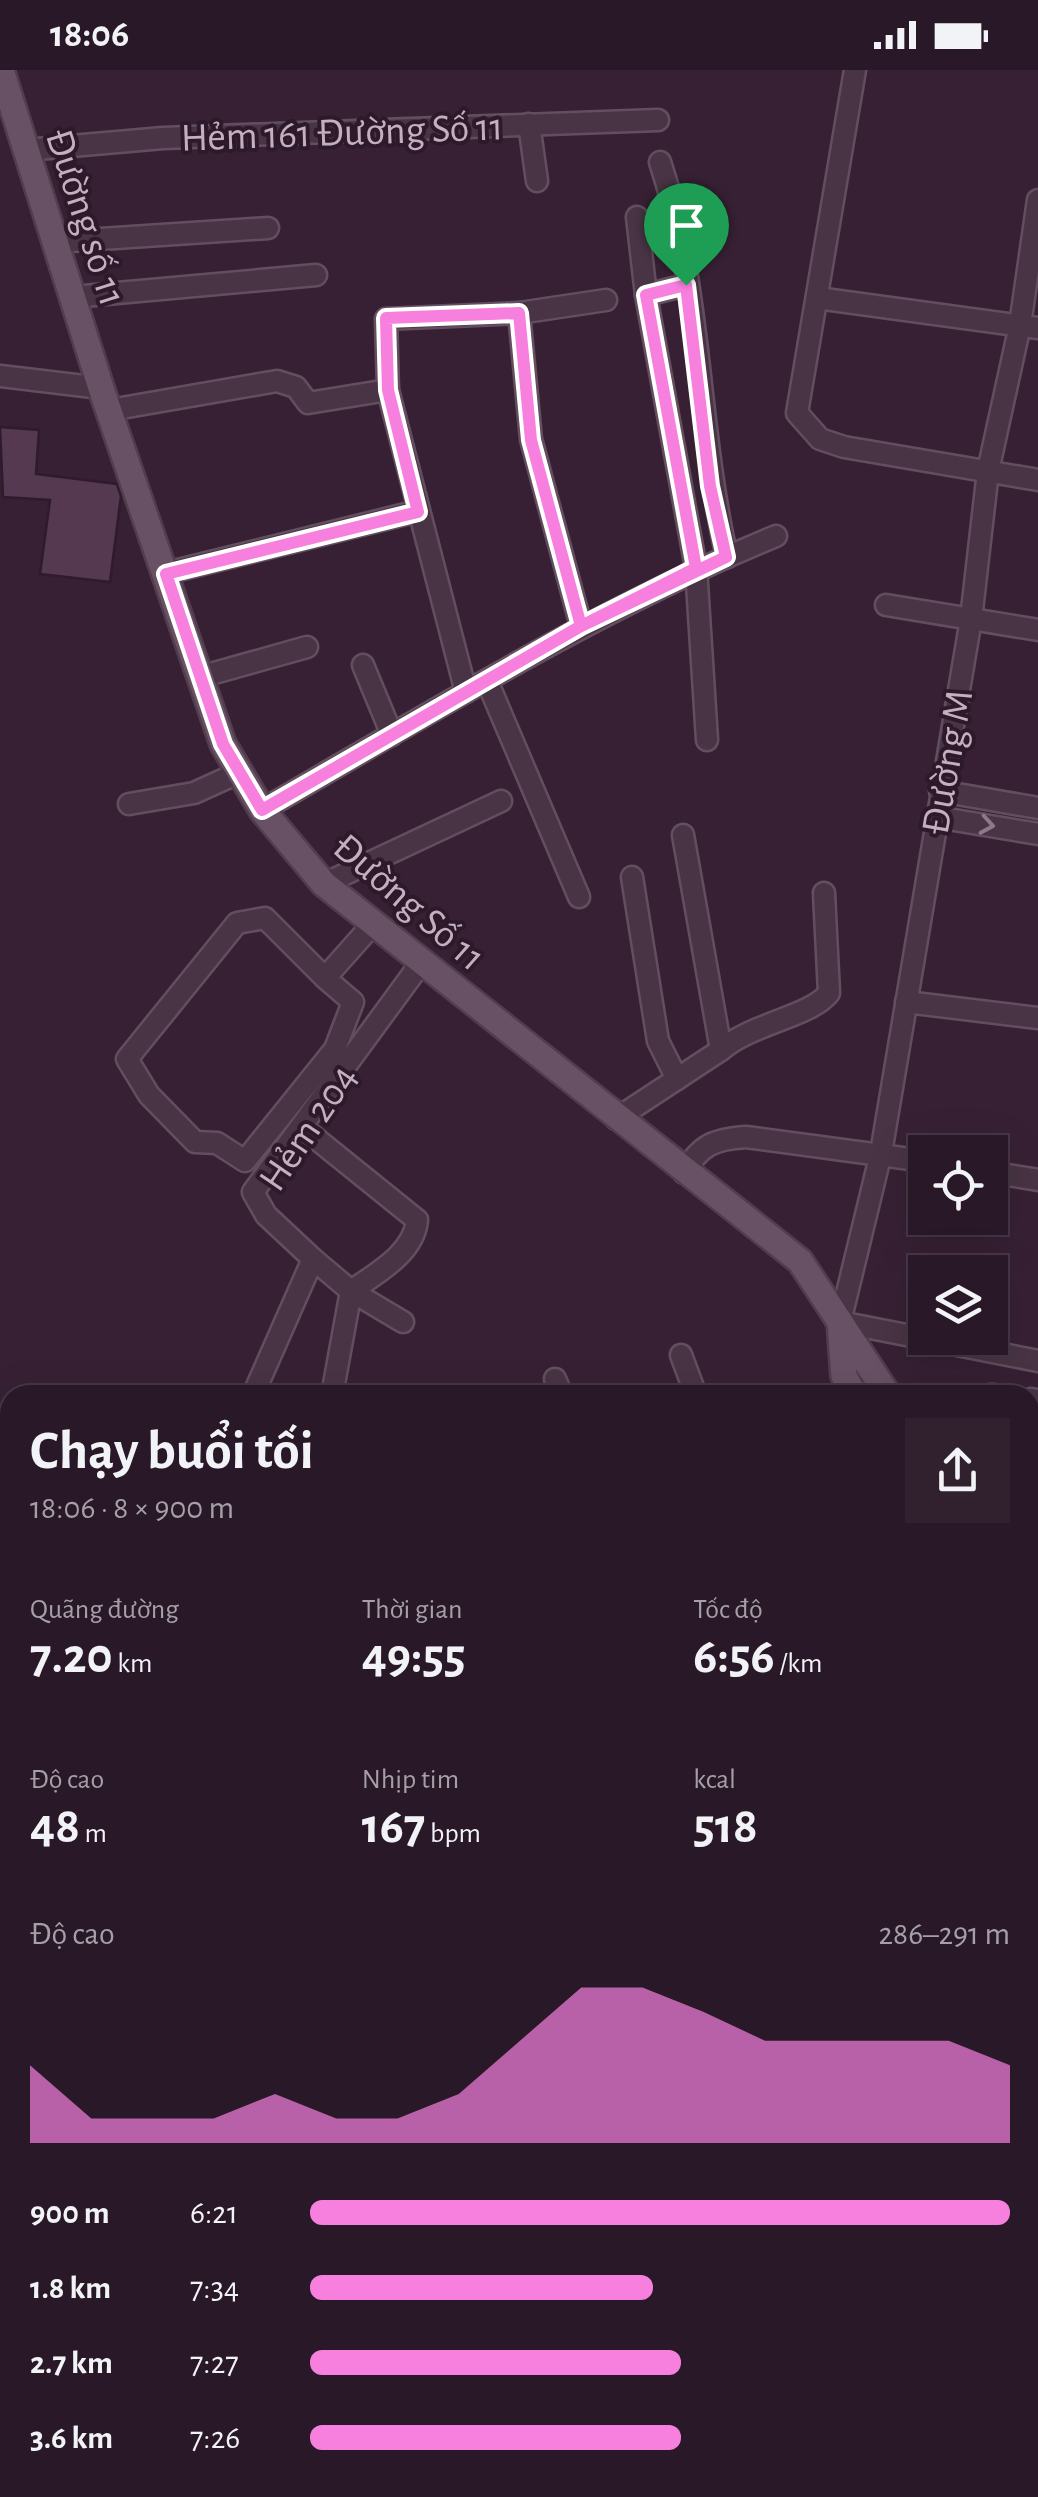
<!DOCTYPE html>
<html lang="vi">
<meta charset="utf-8">
<style>
:root{--surface:#291827;--page:#31212f;--text:#f1f3f6;--muted:#a5a0a7;--line:#453744;--accent:#f780df}
body{margin:0;font-family:"Alegreya Sans",sans-serif;background:var(--page);color:var(--text);height:100vh;display:flex;flex-direction:column;font-size:38px;white-space:nowrap}
*{box-sizing:border-box;margin:0}
p{font-size:32px;color:var(--muted)}
.icon{flex:none;width:55px;height:55px;fill:none;stroke:currentColor;stroke-width:2;stroke-linecap:round;stroke-linejoin:round}
.map{position:relative;flex:1;overflow:hidden}
.drawer{position:absolute;left:0px;top:1315px;width:1040px;height:1112px;display:flex;flex-direction:column;background:var(--surface);border-radius:30px 30px 0 0;box-shadow:0 10px 40px #0002,0 0 0 2px var(--line)}
.drawer>*{flex:none}
.fabs{position:absolute;left:908px;top:1065px;display:grid;gap:20px}
.fabs a{display:grid;place-items:center;width:100px;height:100px;border-radius:0px;background:var(--surface);box-shadow:0 10px 40px #0002,0 0 0 2px var(--line);font-size:50px}
.pin{position:absolute;display:grid;place-items:center;width:85px;height:85px;color:#fff;margin:-102px -42px;border-radius:50% 50% 50% 0;rotate:-45deg;box-shadow:0 0 10px #0007}
.pin .icon{rotate:45deg}
.round{display:grid;place-items:center;flex:none;width:105px;height:105px;border-radius:0px;background:var(--page)}
.headline{display:flex;align-items:center;justify-content:space-between;height:170px;padding:0 30px}
h1{font-size:55px;font-weight:700;line-height:75px}
.figures{display:grid;grid-template-columns:repeat(3,1fr);gap:15px;height:170px;padding:10px 30px}
.figures div{display:grid;align-content:center}
.figures b{font-size:50px;font-weight:700}
.figures small{font-size:28px;font-weight:400}
.figures p{font-size:28px}
.chart{height:280px;padding:20px 30px}
.chart p{display:flex;justify-content:space-between}
.chart svg{width:100%;height:180px;margin-top:10px;fill:var(--accent);opacity:.7}
ul{padding:0 30px;list-style:none;font-size:32px}
li{display:grid;grid-template-columns:160px 120px 1fr;align-items:center;height:75px}
li i{height:25px;border-radius:12px;background:var(--accent)}
.status{display:flex;justify-content:space-between;align-items:center;height:70px;padding:0 50px;background:var(--surface);direction:ltr}
.status svg{height:28px;fill:currentColor}
.map>svg:first-child{display:block}
.green{fill:#3d334c}
.building{fill:#553951;stroke:#2e1b2b;stroke-width:2.5}
.lines{fill:none;stroke-linecap:round;stroke-linejoin:round}
.minor-casing{stroke:#634e5f;stroke-width:25}
.major-casing{stroke:#513d4d;stroke-width:30}
.minor{stroke:#483444;stroke-width:20}
.major{stroke:#685164;stroke-width:25}
.oneway{stroke:#8d7788}
.route-casing{stroke:#fff;stroke-width:20}
.route{stroke:#f780df;stroke-width:12}
.labels{text-anchor:middle;stroke-width:8;stroke-linejoin:round;paint-order:stroke}
.street-label{font-size:40px;fill:#c5aec0;stroke:#2c1929}
</style>
<div class="status"><b>18:06</b><svg viewBox="0 0 49 12"><path d="M0 12V9h3v3zM5 12V6h3v6zM10 12V3h3v9zM15 12V0h3v12zM26 1h20v11H26zM47 4h2v5h-2z"/></svg></div>
<div class="map">
<svg width="1038" height="2427" viewBox="0 0 1038 2427">
<rect width="100%" height="100%" fill="#372034"/>
<!-- green -->
<polygon class="green" points="1030,1707 1038,1709 1038,1875 1030,1878"/>
<!-- building -->
<polygon class="building" points="0,357 39,360 36,404 117,414 121,426 110,512 40,504 50,430 3,427"/>
<g class="lines">
<!-- minor casing -->
<g class="minor-casing">
<g id="minor">
<polyline points="855,0 797,343 820,369 844,377 1038,410"/>
<polyline points="529,54 537,111"/>
<polyline points="26,80 163,68 658,50"/>
<path d="M660 92C702 218 697 357 727 487"/>
<polyline points="1038,130 1020,255 988,401 971,549 881,1083 840,1252 1038,1291"/>
<polyline points="637,147 646,225"/>
<polyline points="55,172 268,158"/>
<polyline points="686,215 646,225 696,498 707,670"/>
<polyline points="73,227 316,205"/>
<polyline points="817,228 1038,258"/>
<polyline points="519,243 606,230"/>
<polyline points="0,306 101,318"/>
<polyline points="110,340 277,311 296,317 308,333 388,320"/>
<polyline points="166,503 418,441"/>
<polyline points="886,535 1038,560"/>
<polyline points="363,595 392,665"/>
<polyline points="200,607 307,577"/>
<polyline points="487,611 579,827"/>
<polyline points="466,622 388,320 386,249 519,243 531,369 581,556"/>
<polyline points="940,721 1038,738"/>
<polyline points="129,734 194,723 238,703"/>
<path d="M262 740C430 643 596 540 776 466"/>
<polyline points="936,747 1038,764"/>
<polyline points="632,807 658,971 677,1009"/>
<polyline points="324,814 501,731"/>
<polyline points="325,908 265,848 237,853 127,989 149,1025 195,1072 217,1073 245,1091 335,979 353,932 325,908 373,854"/>
<polyline points="906,932 1038,948"/>
<path d="M721 980C752 953 810 947 829 923L824 823"/>
<polyline points="616,1049 721,980 683,765"/>
<path d="M303 1058 417 1150C414 1183 377 1203 351 1221L403 1252"/>
<polyline points="990,1102 1038,1110"/>
<path d="M684 1103C700 1075 714 1069 746 1067L925 1091"/>
<polyline points="313,1189 351,1221 332,1325"/>
<polyline points="681,1285 696,1325"/>
<polyline points="555,1309 562,1325"/>
<polyline points="253,1325 313,1189 266,1145 253,1122 421,893"/>
<polyline points="990,1325 994,1325"/>
<polyline points="1030,1329 1038,1330"/>
<polyline points="1030,1519 1038,1533"/>
<polyline points="0,1689 10,1696"/>
<polyline points="1030,1689 1038,1687"/>
<polyline points="0,1860 10,1867"/>
<polyline points="1030,1891 1038,1889"/>
<polyline points="1030,2049 1038,2047"/>
<polyline points="0,2063 10,2070"/>
<polyline points="1030,2087 1038,2085"/>
<polyline points="0,2108 10,2115"/>
<polyline points="0,2146 10,2131"/>
<polyline points="1030,2254 1038,2251"/>
<polyline points="1030,2356 1038,2354"/>
<polyline points="308,2418 310,2427"/>
<polyline points="346,2418 349,2427"/>
<polyline points="679,2418 681,2427"/>
<polyline points="825,2418 828,2427"/>
</g>
</g>
<!-- major casing -->
<g class="major-casing">
<g id="major">
<polyline points="1,0 101,318 223,674 262,740 324,814 800,1191 888,1325"/>
<polyline points="840,1252 844,1306 854,1325"/>
<polyline points="1030,1596 1038,1611"/>
<polyline points="1030,1655 1038,1670"/>
</g>
</g>
<!-- minor -->
<use href="#minor" class="minor"/>
<!-- major -->
<use href="#major" class="major"/>
</g>
<!-- one-way arrows -->
<defs><path id="oneway-chevron" d="M-2-3.5L2.5 0L-2 3.5" fill="none" stroke-width="1.6" stroke-linecap="round" stroke-linejoin="round" transform="scale(2.5)"/></defs>
<use class="oneway" href="#oneway-chevron" transform="translate(987 755) rotate(10)"/>
<g class="lines">
<!-- route casing -->
<g class="route-casing">
<polyline id="route" points="686,215 710,416 726,487 581,556 262,740 223,674 166,504 418,442 388,320 386,248 519,243 531,370 581,556 696,498 646,225 686,215"/>
</g>
<!-- route -->
<use href="#route" class="route"/>
</g>
<g class="labels">
<!-- street labels -->
<g class="street-label">
<text transform="translate(342 61) rotate(-2)" y="14">Hẻm 161 Đường Số 11</text>
<text transform="translate(87 147) rotate(72)" y="14">Đường số 11</text>
<text transform="translate(946 692) rotate(-80)" y="14">Đường M</text>
<text transform="translate(410 831) rotate(41)" y="14">Đường Số 11</text>
<text transform="translate(307 1057) rotate(-56)" y="14">Hẻm 204</text>
</g>
</g>
</svg>
<div class="fabs">
<a><svg class="icon" aria-label="locate" viewBox="0 0 24 24"><circle cx="12" cy="12" r="6"/><path d="M12 2v4M12 18v4M2 12h4M18 12h4"/></svg></a>
<a><svg class="icon" aria-label="layers" viewBox="0 0 24 24"><path d="M12 4l9 5-9 5-9-5zM3 14l9 5 9-5"/></svg></a>
</div>
<div class="pin" style="left:686px;top:215px;background:#1e9e55"><svg class="icon" aria-label="arrive" viewBox="0 0 24 24"><path d="M6 21V4h12l-3 4 3 4H6"/></svg></div>
<section class="drawer">
<div class="headline"><div><h1>Chạy buổi tối</h1><p>18:06 · 8 × 900 m</p></div><a class="round"><svg class="icon" aria-label="share" viewBox="0 0 24 24"><path d="M12 15V3M7 8l5-5 5 5M5 13v7h14v-7"/></svg></a></div>
<div class="figures">
<div><p>Quãng đường</p><b>7.20<small> km</small></b></div>
<div><p>Thời gian</p><b>49:55</b></div>
<div><p>Tốc độ</p><b>6:56<small> /km</small></b></div>
</div>
<div class="figures">
<div><p>Độ cao</p><b>48<small> m</small></b></div>
<div><p>Nhịp tim</p><b>167<small> bpm</small></b></div>
<div><p>kcal</p><b>518</b></div>
</div>
<div class="chart"><p><span>Độ cao</span>286–291 m</p>
<svg viewBox="0 0 160 44" preserveAspectRatio="none"><path d="M0 44V25L10 38L20 38L30 38L40 32L50 38L60 38L70 32L80 19L90 6L100 6L110 12L120 19L130 19L140 19L150 19L160 25V44z"/></svg>
</div>
<ul>
<li><b>900 m</b>6:21<i style="width:100%"></i></li>
<li><b>1.8 km</b>7:34<i style="width:49%"></i></li>
<li><b>2.7 km</b>7:27<i style="width:53%"></i></li>
<li><b>3.6 km</b>7:26<i style="width:53%"></i></li>
</ul>
</section>
</div>
